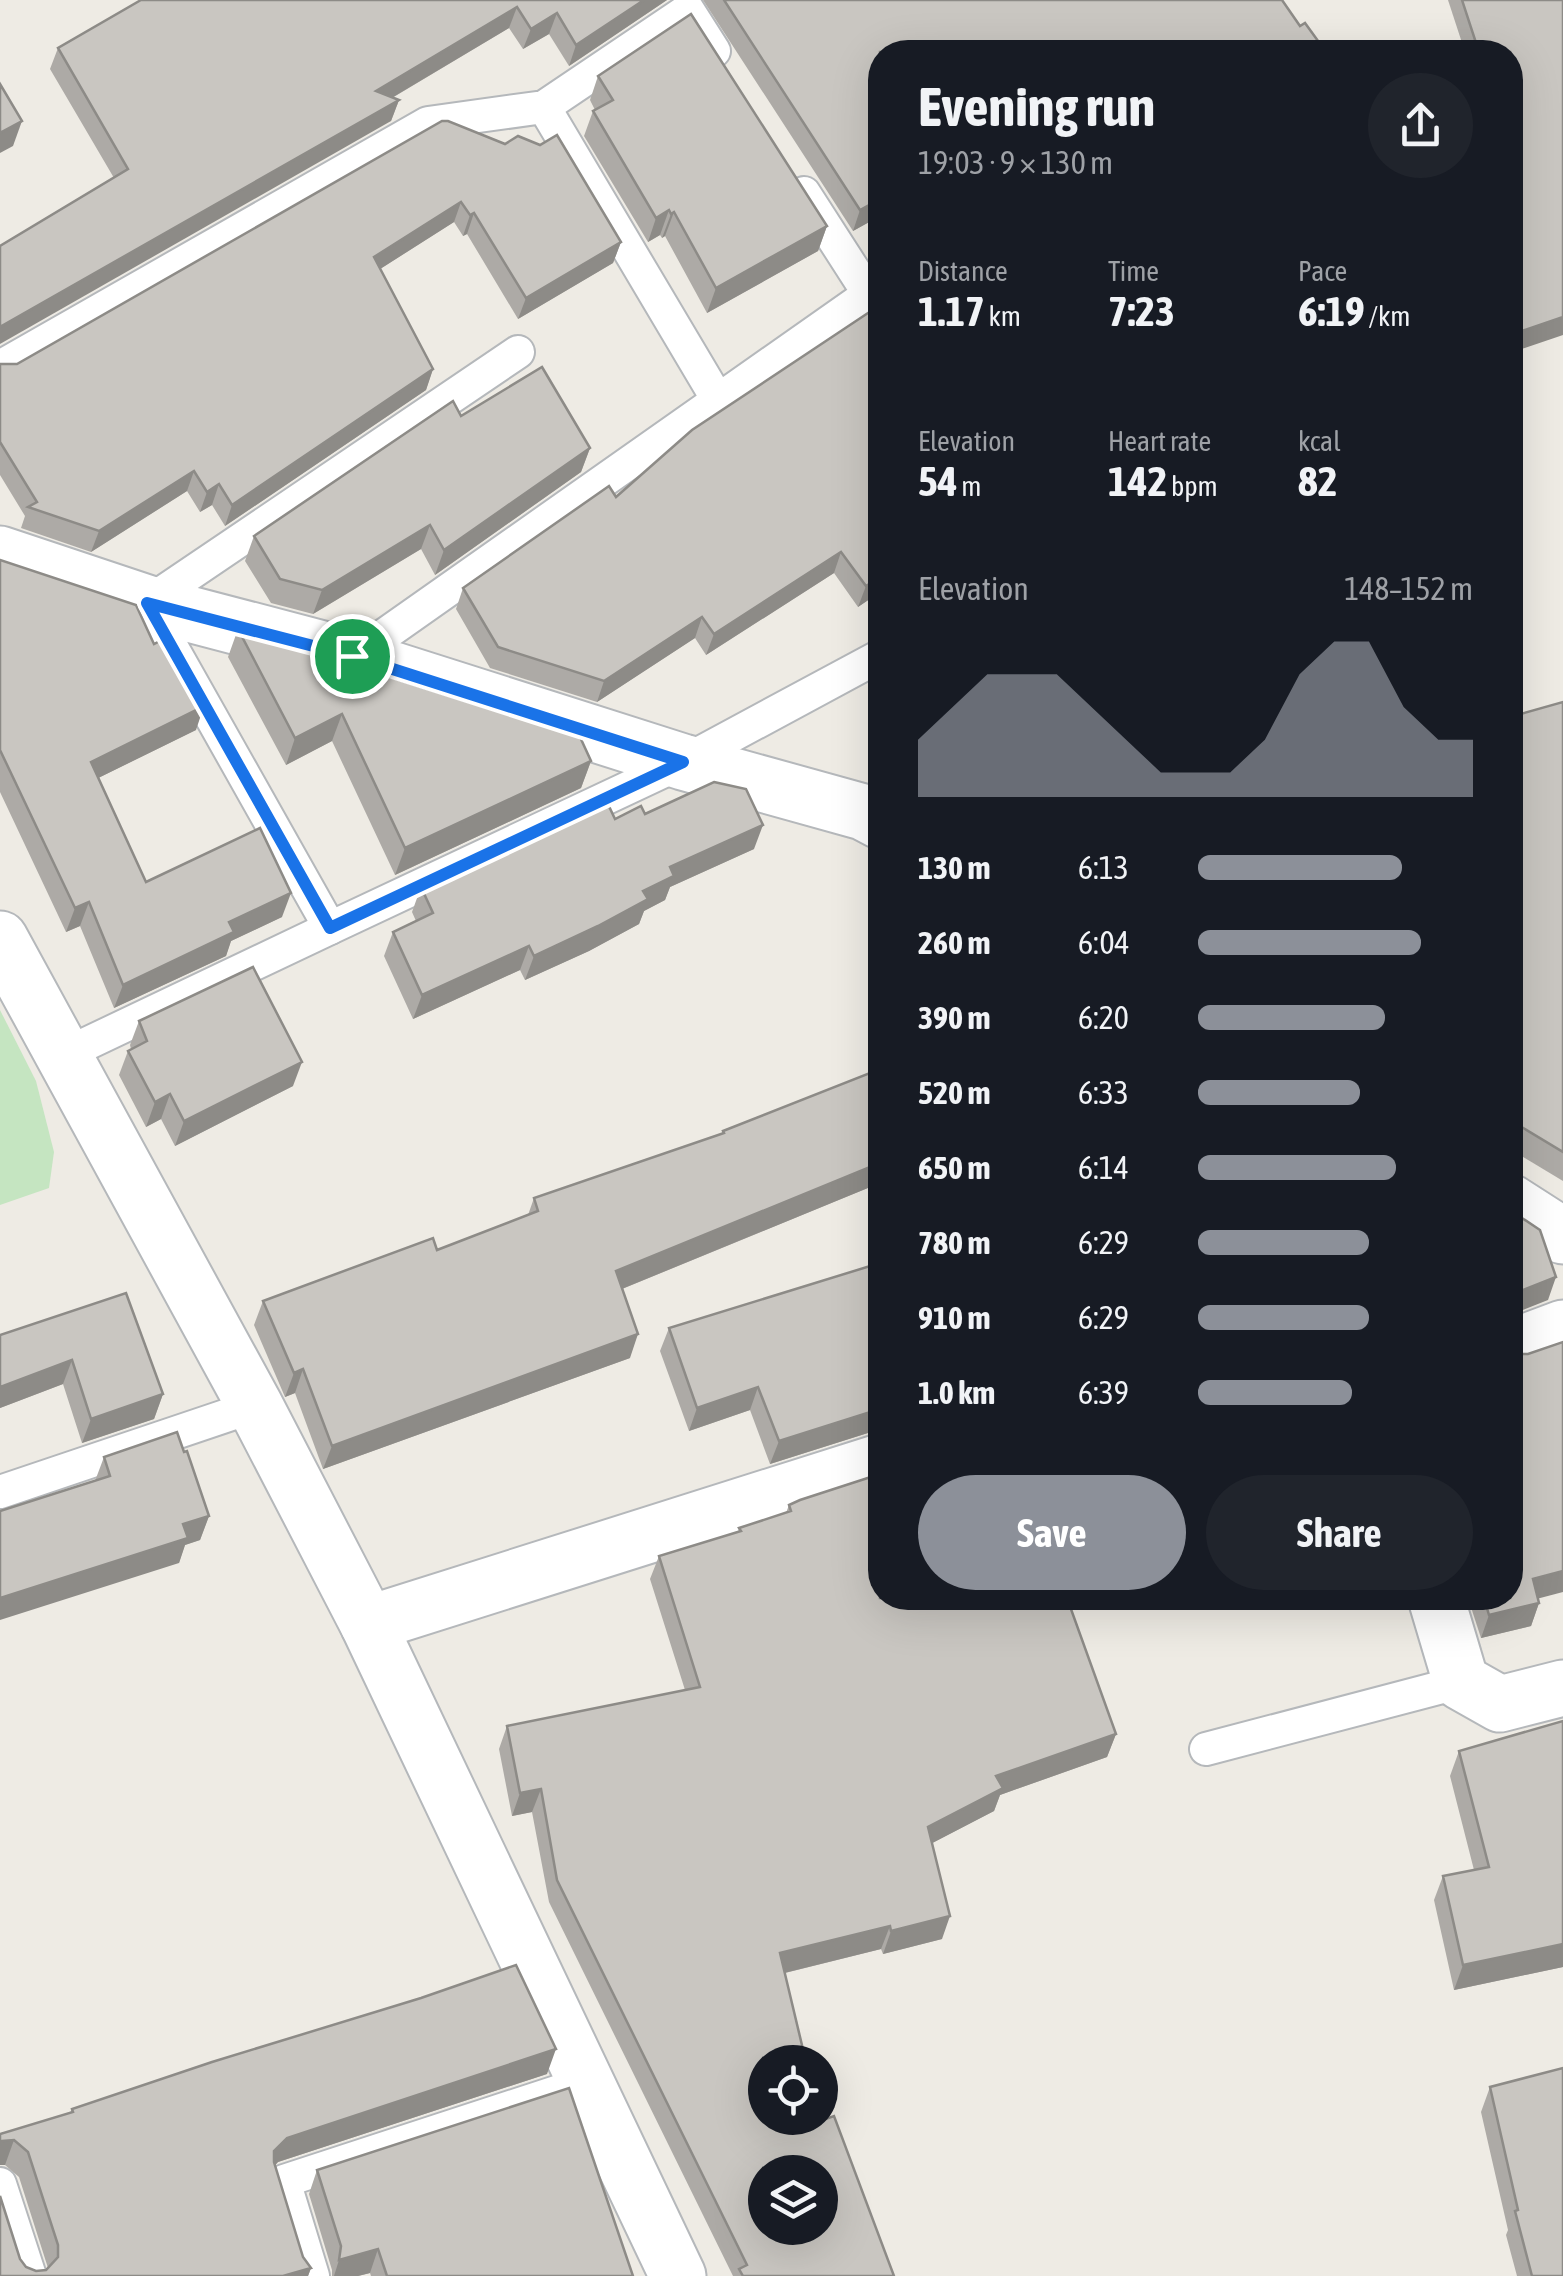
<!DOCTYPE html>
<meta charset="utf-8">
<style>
:root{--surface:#171b24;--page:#20242c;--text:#f1f3f6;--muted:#9ea1a6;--accent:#8c9099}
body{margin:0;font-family:"Asap Condensed",sans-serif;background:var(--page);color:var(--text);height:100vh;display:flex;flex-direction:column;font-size:38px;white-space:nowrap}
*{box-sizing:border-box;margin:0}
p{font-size:32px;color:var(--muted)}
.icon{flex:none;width:55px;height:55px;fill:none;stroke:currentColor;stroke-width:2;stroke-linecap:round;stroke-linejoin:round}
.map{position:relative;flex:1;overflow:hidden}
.panel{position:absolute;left:868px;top:40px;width:655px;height:1570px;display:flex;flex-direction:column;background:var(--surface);border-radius:40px;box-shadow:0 10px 40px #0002}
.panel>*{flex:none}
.tools{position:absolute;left:748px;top:2045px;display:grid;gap:20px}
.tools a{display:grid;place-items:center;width:90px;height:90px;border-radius:50%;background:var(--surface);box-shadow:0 10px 40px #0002;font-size:50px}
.pin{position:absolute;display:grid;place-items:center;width:85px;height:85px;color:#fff;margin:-42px;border:5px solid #fff;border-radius:50%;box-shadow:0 2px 10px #0007}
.round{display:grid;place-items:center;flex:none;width:105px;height:105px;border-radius:52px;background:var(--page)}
.head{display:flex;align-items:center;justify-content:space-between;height:170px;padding:0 50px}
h1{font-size:55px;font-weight:700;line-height:75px}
.figures{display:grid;grid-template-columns:repeat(3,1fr);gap:15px;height:170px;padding:10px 50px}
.figures div{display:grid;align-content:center}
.figures b{font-size:42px;font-weight:700}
.figures small{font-size:28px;font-weight:400}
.figures p{font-size:28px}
.chart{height:280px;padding:20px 50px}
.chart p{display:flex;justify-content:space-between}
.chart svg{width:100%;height:180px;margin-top:10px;fill:var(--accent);opacity:.7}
.action{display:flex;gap:20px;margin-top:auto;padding:20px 50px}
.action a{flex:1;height:115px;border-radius:60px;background:var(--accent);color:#fff;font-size:40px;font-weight:700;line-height:115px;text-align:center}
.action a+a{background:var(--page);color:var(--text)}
ul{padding:0 50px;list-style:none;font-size:32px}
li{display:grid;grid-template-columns:160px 120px 1fr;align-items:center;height:75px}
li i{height:25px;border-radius:12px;background:var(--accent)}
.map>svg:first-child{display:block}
.green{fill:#c5e5c1}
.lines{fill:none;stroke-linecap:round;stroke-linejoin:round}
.lane-casing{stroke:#b5b8bb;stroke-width:36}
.street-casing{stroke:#b5b8bb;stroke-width:59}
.lane{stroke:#fff;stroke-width:32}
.street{stroke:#fff;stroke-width:55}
.wall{fill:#adaaa6}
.shaded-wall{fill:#8d8b87}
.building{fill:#c9c6c1;stroke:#8d8b87;stroke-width:2.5;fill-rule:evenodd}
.route-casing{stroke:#fff;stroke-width:20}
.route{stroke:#1a73e8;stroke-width:12}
</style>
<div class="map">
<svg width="1563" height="2276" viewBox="0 0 1563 2276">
<rect width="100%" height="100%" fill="#eeebe4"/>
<!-- green -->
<polygon class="green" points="0,1010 36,1081 54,1152 49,1188 0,1205"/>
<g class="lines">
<!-- lane casing -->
<g class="lane-casing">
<g id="lane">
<polyline points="544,107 718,400"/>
<polyline points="518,352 147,603 330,928 683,762 880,656"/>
<polyline points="0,367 428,123 544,107 688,10 714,51"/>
<polyline points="353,657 869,294 804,193"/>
<polyline points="63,1055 330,928"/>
<polyline points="0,1492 255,1406"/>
<polyline points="1206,1749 1461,1682"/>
<polyline points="0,2184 30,2276"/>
<polyline points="313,2276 284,2181 584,2083"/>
</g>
</g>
<!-- street casing -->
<g class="street-casing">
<g id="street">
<polyline points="0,554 147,603 353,657 683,762 863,812 880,821"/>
<polyline points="0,939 255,1406 368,1624 678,2276"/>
<polyline points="1510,1202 1563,1236"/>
<polyline points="1510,1348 1563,1328"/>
<polyline points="1436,1598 1461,1682 1500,1704 1563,1688"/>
<polyline points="368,1624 880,1462"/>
</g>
</g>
<!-- lane -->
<use href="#lane" class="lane"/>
<!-- street -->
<use href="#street" class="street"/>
</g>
<!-- wall -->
<g class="wall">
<polygon points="141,0 667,0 569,66 549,34 523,49 509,28 392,98 399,100 391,121 114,178 50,69 58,48"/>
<polygon points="703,0 1282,0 1300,26 1326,52 880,52 880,216 853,231"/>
<polygon points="1448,0 1563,0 1510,52 1465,52"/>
<polygon points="598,76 827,226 818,251 707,313 665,236 662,238 660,235 648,242 584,136 593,111 595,110 590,100"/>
<polygon points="442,121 621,242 613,263 518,319 467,234 463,236 454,222 380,269 433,369 426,390 225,526 212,505 200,512 187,491 91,552 21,528 25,516 0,475 0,364 17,364"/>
<polygon points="880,305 880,592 858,607 834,573 706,655 695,638 597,702 490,668 456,609 463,588 616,497"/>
<polygon points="461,416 590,448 581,472 435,575 421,549 313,614 271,603 245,561 254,536"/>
<polygon points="0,560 196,730 98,778 146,882 282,917 231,941 226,956 114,1008 80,926 66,932 0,792"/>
<polygon points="238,629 591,761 581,788 395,875 332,741 286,765 228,657"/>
<polygon points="1563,702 1563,1181 1510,1149 1510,717"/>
<polygon points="645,814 754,849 670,887 665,900 644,911 639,924 589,951 525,980 520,970 413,1019 384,956 393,932 416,921 412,912 421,887 615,819"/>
<polygon points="139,1021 293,1086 175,1146 161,1119 146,1127 119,1075 128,1051 131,1049 130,1045"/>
<polygon points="723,1131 880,1183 622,1289 630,1358 323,1469 295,1393 285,1397 254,1325 263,1301 437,1250 528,1215 534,1198 722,1134"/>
<polygon points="126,1293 163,1394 154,1419 82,1443 63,1384 0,1408 0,1335"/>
<polygon points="669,1328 871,1432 770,1464 750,1410 689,1431 660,1351"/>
<polygon points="104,1457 209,1516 200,1540 185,1545 179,1563 95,1481"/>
<polygon points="789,1505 1116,1734 1107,1757 1000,1795 994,1811 932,1843 942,1939 883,1954 881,1949 785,1973 765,2062 894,2276 733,2276 549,1902 532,1812 512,1816 499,1749 507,1726 685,1690 650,1579 659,1556 738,1532 739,1528 786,1513"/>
<polygon points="1468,1598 1538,1599 1539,1603 1531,1626 1481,1638"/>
<polygon points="1563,1721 1563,1967 1454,1990 1434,1900 1443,1876 1474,1870 1450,1776 1459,1751"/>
<polygon points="547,2074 278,2162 275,2165 303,2257 311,2268 308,2276 0,2276 20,2259 26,2267 36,2271 46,2270 48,2268 19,2177 5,2165 0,2165 0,2134 70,2113 72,2109"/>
<polygon points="1490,2087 1563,2276 1517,2276 1506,2235 1508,2230 1481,2112"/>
<polygon points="317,2170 633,2276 371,2276 370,2273 358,2276 332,2276 332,2270 309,2194"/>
</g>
<!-- shaded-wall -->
<g class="shaded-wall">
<polygon points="644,0 667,0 569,66 576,45"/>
<polygon points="517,7 509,28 368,112 376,91"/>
<polygon points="557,13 549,34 523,49 531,29"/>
<polygon points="399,100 391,121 0,344 0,327"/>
<polygon points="22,121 13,146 0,153 0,133"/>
<polygon points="880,199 880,216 853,231 860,210"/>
<polygon points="461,202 454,222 366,278 374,257"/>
<polygon points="669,210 660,235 648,242 656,218"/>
<polygon points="674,212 665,236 662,238 671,214"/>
<polygon points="474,213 467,234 463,236 470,215"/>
<polygon points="827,226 818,251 707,313 716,288"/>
<polygon points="621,242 613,263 518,319 526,298"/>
<polygon points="1563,317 1563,335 1510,353 1510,335"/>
<polygon points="433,369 426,390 225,526 232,505"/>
<polygon points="590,448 581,472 435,575 444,550"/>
<polygon points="194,471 187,491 91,552 99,531"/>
<polygon points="219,484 212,505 200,512 207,492"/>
<polygon points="430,525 421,549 313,614 322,590"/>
<polygon points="841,552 834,573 706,655 714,634"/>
<polygon points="880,577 880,592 858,607 866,586"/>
<polygon points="702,617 695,638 597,702 604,681"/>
<polygon points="204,706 196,730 82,786 91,762"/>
<polygon points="342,714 332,741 286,765 295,738"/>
<polygon points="591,761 581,788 395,875 405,848"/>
<polygon points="763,825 754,849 670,887 665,900 644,911 639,924 589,951 525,980 534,956 643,891 670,867"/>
<polygon points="291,893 282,917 231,941 226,956 114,1008 123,985 229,922"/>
<polygon points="89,902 80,926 66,932 75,908"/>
<polygon points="529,946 520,970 413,1019 422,995"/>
<polygon points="302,1062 293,1086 175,1146 184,1121"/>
<polygon points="170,1094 161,1119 146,1127 155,1102"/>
<polygon points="880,1163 880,1183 607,1295 616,1271"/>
<polygon points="1556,1277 1548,1300 1510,1315 1510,1295"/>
<polygon points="638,1334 630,1358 323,1469 332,1446"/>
<polygon points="72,1360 63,1384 0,1408 0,1387"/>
<polygon points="303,1369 295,1393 285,1397 294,1373"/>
<polygon points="758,1387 750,1410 689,1431 697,1408"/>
<polygon points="163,1394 154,1419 82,1443 91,1419"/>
<polygon points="880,1409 880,1432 871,1432 770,1464 779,1441"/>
<polygon points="209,1516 200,1540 185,1545 179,1563 0,1620 0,1598 183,1524"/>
<polygon points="1563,1571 1563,1592 1525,1602 1533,1579"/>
<polygon points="1539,1603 1531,1626 1481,1638 1489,1615"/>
<polygon points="1116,1734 1107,1757 1000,1795 994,1811 919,1850 928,1827 996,1776"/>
<polygon points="541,1789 532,1812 512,1816 520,1793"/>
<polygon points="950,1916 942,1939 883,1954 891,1931"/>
<polygon points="890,1926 881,1949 772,1976 780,1953"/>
<polygon points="1563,1944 1563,1967 1454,1990 1463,1965"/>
<polygon points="556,2049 547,2074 278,2162 265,2176 274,2151 287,2138"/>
<polygon points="14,2140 5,2165 0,2165 0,2143 2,2141"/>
<polygon points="378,2249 370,2273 358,2276 334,2276 339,2260"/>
<polygon points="311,2268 308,2276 283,2276"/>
</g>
<!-- building -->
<g class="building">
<polygon points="141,0 644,0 576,45 557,13 531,29 517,7 376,91 399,100 0,327 0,246 128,169 58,48"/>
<polygon points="724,0 1282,0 1300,26 1305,23 1326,52 880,52 880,199 860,210"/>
<polygon points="1462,0 1563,0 1563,317 1510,335 1510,52 1477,52 1479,52"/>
<polygon points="691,14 827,226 716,288 674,212 671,214 669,210 656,218 593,111 613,100 598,76"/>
<polygon points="0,84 22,121 0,133"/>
<polygon points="442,121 448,121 505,144 518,136 540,145 557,135 621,242 526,298 474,213 470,215 461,202 374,257 433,369 232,505 219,484 207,492 194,471 99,531 28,507 37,502 0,442 0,364 17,364"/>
<polygon points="880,305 880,577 866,586 841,552 714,634 702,617 604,681 498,647 463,588 609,486 616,497 692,430"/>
<polygon points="542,367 590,448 444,550 430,525 322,590 280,579 254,536 453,401 461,416"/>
<polygon points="0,560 136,605 154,644 166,638 204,706 91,762 146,882 260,828 291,893 229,922 234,932 123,985 89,902 75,908 0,750"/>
<polygon points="238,629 580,737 591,761 405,848 342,714 295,738"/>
<polygon points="1563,702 1563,1152 1510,1120 1510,717"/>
<polygon points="714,782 746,789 763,825 670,867 674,876 643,891 648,899 598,926 534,956 529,946 422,995 393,932 433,913 421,887 606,800 615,819 641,806 645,814"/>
<polygon points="253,967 302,1062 184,1121 170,1094 155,1102 128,1051 147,1041 139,1021"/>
<polygon points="880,1069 880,1163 616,1271 638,1334 332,1446 303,1369 294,1373 263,1301 433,1238 437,1250 538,1211 534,1198 724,1133 723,1131"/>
<polygon points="1510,1210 1540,1230 1556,1277 1510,1295"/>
<polygon points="880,1263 880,1409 779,1441 758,1387 697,1408 669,1328"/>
<polygon points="126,1293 163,1394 91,1419 72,1360 0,1387 0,1335"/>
<polygon points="1563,1342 1563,1571 1533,1579 1539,1603 1489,1615 1484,1598 1510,1598 1510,1354 1528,1354"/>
<polygon points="177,1432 184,1452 187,1451 209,1516 183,1524 188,1538 0,1598 0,1511 110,1476 104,1457"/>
<path d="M880 1474V1598H1067L1116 1734 996 1776 1003 1788 928 1827 950 1916 891 1931 890 1926 780 1953 806 2062H765V2118H819L820 2121 834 2116 894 2276H743L739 2269 747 2265 557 1880 541 1789 520 1793 507 1726 700 1687 659 1556 741 1531 739 1528 791 1511 789 1505 800 1500ZM765 2172H820V2228H765Z"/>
<polygon points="1563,1721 1563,1944 1463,1965 1443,1876 1489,1867 1459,1751"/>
<polygon points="516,1965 556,2049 287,2138 274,2151 274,2162 303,2257 311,2268 283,2276 0,2276 0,2196 20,2259 26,2267 36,2271 46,2270 58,2257 58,2245 28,2152 14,2140 2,2141 0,2143 0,2134 73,2112 72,2109 212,2062 421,1998"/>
<polygon points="1563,2068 1563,2276 1532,2276 1515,2211 1518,2210 1490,2087"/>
<polygon points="569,2088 633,2276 387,2276 378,2249 339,2260 341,2246 317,2170"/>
</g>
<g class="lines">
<!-- route casing -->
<g class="route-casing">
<polygon id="route" points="147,603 352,656 683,762 330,928"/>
</g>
<!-- route -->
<use href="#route" class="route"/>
</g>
</svg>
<div class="tools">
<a><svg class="icon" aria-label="locate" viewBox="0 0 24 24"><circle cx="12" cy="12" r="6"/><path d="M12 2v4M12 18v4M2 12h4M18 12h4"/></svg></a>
<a><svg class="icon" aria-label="layers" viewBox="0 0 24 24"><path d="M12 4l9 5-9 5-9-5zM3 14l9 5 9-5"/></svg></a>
</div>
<div class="pin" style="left:352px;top:656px;background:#1e9e55"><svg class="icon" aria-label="arrive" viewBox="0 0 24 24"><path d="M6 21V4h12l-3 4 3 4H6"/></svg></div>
<section class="panel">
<div class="head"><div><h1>Evening run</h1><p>19:03 · 9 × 130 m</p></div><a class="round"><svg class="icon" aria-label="share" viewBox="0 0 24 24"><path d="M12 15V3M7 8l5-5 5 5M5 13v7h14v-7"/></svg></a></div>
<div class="figures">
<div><p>Distance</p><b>1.17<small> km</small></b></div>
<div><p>Time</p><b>7:23</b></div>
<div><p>Pace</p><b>6:19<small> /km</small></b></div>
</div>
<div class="figures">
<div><p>Elevation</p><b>54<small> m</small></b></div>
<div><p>Heart rate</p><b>142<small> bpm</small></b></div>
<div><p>kcal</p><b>82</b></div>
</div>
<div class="chart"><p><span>Elevation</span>148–152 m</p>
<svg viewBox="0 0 160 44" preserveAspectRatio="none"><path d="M0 44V30L10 22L20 14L30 14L40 14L50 22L60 30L70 38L80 38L90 38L100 30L110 14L120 6L130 6L140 22L150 30L160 30V44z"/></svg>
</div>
<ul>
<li><b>130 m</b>6:13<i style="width:74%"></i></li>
<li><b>260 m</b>6:04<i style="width:81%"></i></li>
<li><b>390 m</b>6:20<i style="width:68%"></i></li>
<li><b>520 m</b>6:33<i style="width:59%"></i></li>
<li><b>650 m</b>6:14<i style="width:72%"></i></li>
<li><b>780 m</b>6:29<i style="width:62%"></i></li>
<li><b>910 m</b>6:29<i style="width:62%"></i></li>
<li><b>1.0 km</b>6:39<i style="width:56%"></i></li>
</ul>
<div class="action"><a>Save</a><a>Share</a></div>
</section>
</div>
